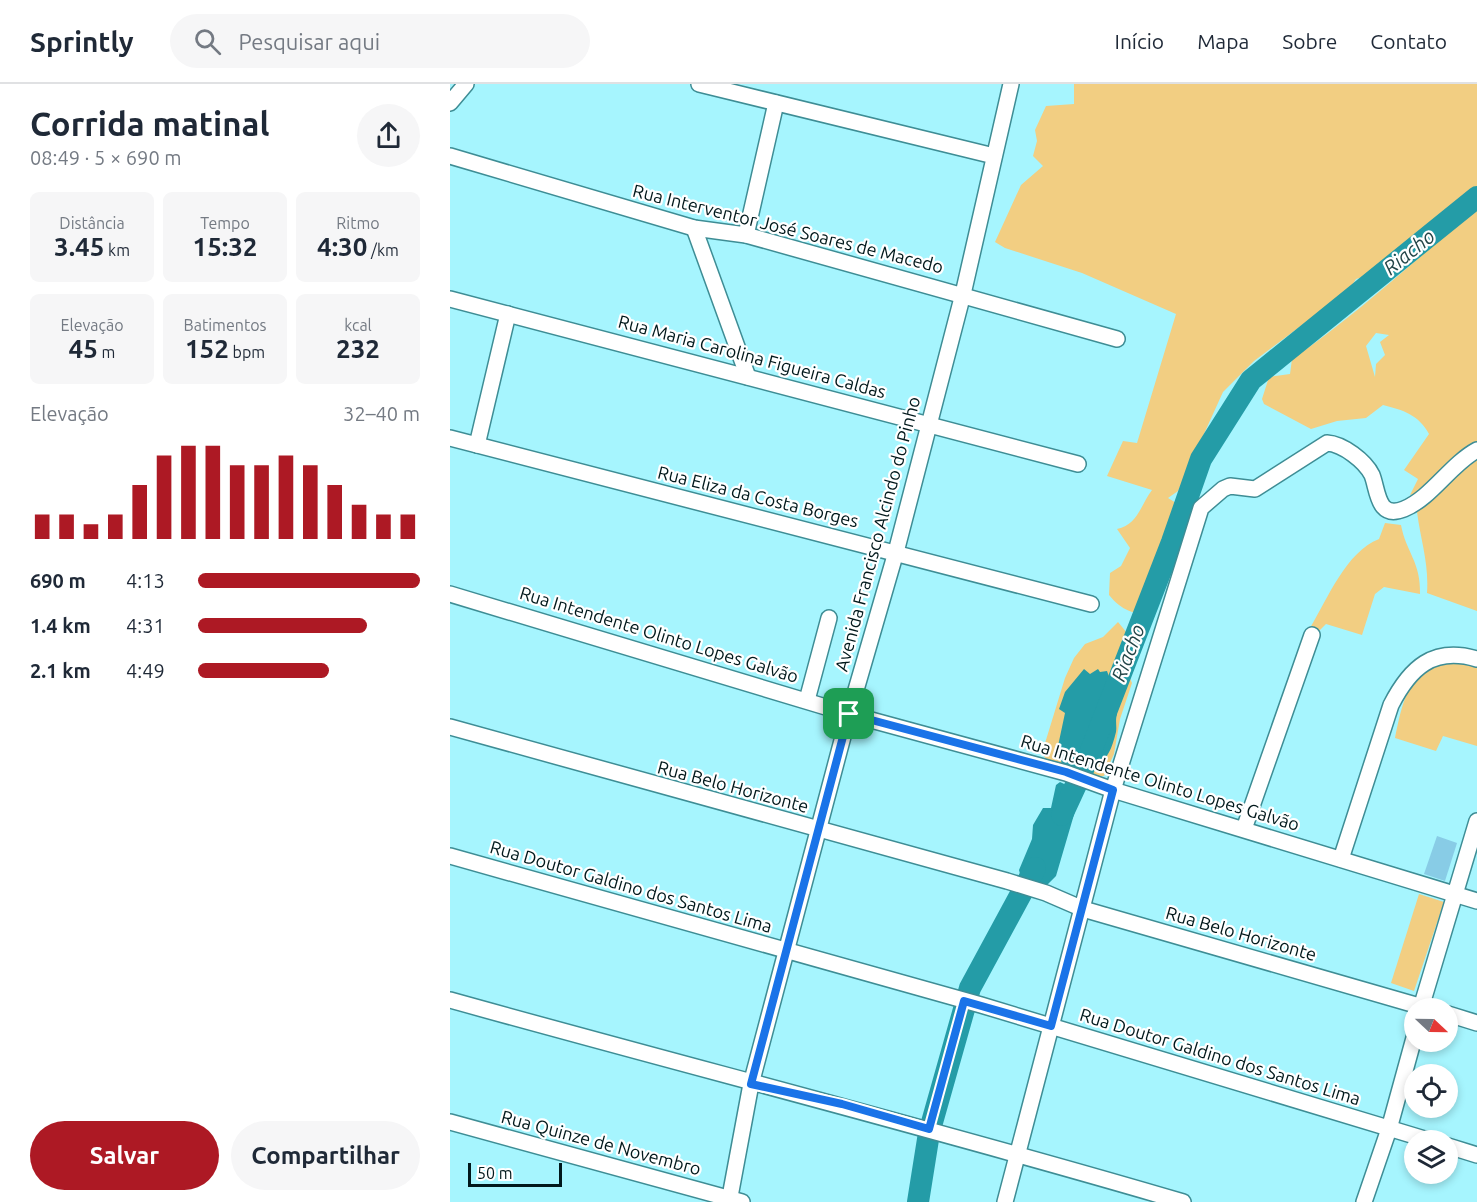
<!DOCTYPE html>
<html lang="pt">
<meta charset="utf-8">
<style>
:root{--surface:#fff;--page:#f6f6f7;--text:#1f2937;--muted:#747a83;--line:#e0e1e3;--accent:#ad1924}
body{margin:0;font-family:Ubuntu,sans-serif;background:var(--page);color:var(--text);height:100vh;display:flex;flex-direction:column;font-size:22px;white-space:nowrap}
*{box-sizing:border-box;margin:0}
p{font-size:20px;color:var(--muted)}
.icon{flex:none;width:33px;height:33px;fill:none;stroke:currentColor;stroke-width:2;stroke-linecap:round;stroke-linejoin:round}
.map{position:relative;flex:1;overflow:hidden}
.drawer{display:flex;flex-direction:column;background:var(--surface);width:450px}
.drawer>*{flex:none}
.needle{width:39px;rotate:112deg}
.controls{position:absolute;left:954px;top:914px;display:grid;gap:12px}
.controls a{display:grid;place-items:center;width:54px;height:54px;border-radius:50%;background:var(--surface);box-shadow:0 3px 9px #0003;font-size:30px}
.scale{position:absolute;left:18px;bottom:15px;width:94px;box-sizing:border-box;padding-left:6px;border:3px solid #01181b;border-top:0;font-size:16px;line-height:21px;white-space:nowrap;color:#01181b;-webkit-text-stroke:4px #fff;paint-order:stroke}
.pin{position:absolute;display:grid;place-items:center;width:51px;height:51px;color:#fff;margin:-26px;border-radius:12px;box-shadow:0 3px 9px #0006}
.round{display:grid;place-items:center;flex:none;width:63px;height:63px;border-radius:32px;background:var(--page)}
.summary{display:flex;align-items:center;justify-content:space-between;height:102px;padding:0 30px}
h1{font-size:33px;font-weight:700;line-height:45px}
.stats{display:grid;grid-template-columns:repeat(3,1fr);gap:9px;height:102px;padding:6px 30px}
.stats div{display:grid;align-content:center;border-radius:9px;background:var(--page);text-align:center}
.stats b{font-size:26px;font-weight:700}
.stats small{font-size:16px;font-weight:400}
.stats p{font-size:16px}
.chart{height:168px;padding:12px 30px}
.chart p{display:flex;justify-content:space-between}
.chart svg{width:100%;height:108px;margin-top:6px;stroke:var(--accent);stroke-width:6}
.button{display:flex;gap:12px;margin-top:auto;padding:12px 30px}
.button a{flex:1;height:69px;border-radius:36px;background:var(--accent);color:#fff;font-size:24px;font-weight:700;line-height:69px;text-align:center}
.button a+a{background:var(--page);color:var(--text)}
ul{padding:0 30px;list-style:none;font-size:20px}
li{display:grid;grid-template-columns:96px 72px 1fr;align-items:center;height:45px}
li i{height:15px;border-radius:8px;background:var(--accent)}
header{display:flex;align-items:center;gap:36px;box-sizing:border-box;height:84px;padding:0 30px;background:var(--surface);border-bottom:2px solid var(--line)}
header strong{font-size:28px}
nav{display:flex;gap:33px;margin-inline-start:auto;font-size:21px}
.search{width:420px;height:54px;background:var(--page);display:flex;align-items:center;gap:15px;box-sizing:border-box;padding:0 21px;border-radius:33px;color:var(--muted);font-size:22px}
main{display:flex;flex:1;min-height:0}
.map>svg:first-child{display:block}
.green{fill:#f2ce82;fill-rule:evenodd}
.water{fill:#249ca7}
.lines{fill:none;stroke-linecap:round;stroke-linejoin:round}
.river{stroke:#249ca7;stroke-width:22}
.building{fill:#88cce6}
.minor-casing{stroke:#3e8d95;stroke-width:18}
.path{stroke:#72b0b7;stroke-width:2;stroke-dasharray:3 3;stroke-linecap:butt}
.minor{stroke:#fff;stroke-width:15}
.route-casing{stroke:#fff;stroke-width:12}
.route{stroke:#1a73e8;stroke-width:8}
.labels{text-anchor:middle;stroke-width:4.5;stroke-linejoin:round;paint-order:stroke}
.street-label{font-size:18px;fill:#01181b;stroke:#fff}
.water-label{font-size:20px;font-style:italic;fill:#234548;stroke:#fff}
</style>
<header>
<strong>Sprintly</strong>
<div class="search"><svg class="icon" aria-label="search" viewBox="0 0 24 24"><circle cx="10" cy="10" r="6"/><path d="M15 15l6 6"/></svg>Pesquisar aqui</div>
<nav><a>Início</a><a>Mapa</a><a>Sobre</a><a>Contato</a></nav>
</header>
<main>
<section class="drawer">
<div class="summary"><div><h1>Corrida matinal</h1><p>08:49 · 5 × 690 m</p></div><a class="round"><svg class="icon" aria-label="share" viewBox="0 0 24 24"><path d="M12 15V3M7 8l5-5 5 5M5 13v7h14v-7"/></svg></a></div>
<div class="stats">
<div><p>Distância</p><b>3.45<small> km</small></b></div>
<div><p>Tempo</p><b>15:32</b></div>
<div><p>Ritmo</p><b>4:30<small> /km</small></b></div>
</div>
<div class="stats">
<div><p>Elevação</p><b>45<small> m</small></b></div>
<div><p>Batimentos</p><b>152<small> bpm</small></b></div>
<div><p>kcal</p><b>232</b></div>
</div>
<div class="chart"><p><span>Elevação</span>32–40 m</p>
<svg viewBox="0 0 160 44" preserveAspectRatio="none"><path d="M5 44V34M15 44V34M25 44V38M35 44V34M45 44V22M55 44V10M65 44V6M75 44V6M85 44V14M95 44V14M105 44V10M115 44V14M125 44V22M135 44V30M145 44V34M155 44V34"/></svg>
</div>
<ul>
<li><b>690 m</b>4:13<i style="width:100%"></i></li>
<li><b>1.4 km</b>4:31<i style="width:76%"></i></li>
<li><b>2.1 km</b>4:49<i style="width:59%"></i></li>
</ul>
<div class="button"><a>Salvar</a><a>Compartilhar</a></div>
</section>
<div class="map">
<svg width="1027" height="1118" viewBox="0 0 1027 1118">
<rect width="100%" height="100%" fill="#a6f5fe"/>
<!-- green -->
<g class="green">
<path d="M624 0H1027V104L923 190 906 195 899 206 804 277 773 308 728 407 718 414 739 427 704 532C684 530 672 527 659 511L660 489 671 482 680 464 667 445C688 441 691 420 702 406L657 392 673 357 687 359 726 230 632 189 555 164 545 158 571 101 593 82 583 72 587 57 585 46 596 22 624 20Z"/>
<path d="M1027 124V358L1013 366 967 409 960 411 968 395 954 386 979 350C969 331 953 326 933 321L916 334 887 337 861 345 814 320 812 315 819 293 840 290 842 275C908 230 966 175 1027 124ZM926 249 939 251 930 258 935 271 926 280 925 293 916 262Z"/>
<path d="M1027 372V527L977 509C979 479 971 458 967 428L1018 376Z"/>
<path d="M935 439 951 441C956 468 971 478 970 510L934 503 925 510 912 551 876 540 868 548 860 544C878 514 896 468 929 455Z"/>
<polygon points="668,538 677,549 670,572 682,599 670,635 664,670 654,692 642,692 600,681 592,669 615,594 624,574 635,560 653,553"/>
<path d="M1027 578V662L993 652 986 667 945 654C950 630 956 594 981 581 991 575 1015 579 1027 578Z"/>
<polygon points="969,810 994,818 964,907 941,899"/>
</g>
<!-- water -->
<g class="water">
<path d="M634 585 640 590 648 585 650 588 657 587C662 601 668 613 662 628L667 630C665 637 667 642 666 648 658 682 646 688 612 681L608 662 615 629 609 625 615 608Z"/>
<polygon points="610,698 627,706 628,717 606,792 597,801 571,794 569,786 582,755 583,741 593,724 601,724 606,701"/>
</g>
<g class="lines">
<!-- river -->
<g class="river">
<polyline points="612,731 637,677 722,458 751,375 801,296 1027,113"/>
<polyline points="468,1118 479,1049 520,904 585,784"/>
</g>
</g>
<!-- building -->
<polygon class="building" points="987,752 1007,759 995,797 974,790"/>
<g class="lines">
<!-- minor casing -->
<g class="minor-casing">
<g id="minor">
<polyline points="249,0 544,72"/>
<polyline points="0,19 16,0"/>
<polyline points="0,72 244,144 296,151 667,255"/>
<polyline points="244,144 298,293"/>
<polyline points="296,151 326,19"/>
<polyline points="0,215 628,380"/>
<polyline points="0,354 641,520"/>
<polyline points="27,361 58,230"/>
<polyline points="0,510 399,630 616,689 663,706 1027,817"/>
<polyline points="357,616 379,534"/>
<polyline points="0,643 557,797 596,809 633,825 976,924"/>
<polyline points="794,745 862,551"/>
<polyline points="0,772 531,921 978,1056"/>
<path d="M891 775 941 621C960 584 983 562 1027 575"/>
<path d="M0 916C244 984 489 1046 733 1118"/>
<polyline points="973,924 973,917 1027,737"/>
<polyline points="998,930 1027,939"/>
<polyline points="0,1038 292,1118"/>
<polyline points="998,1062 1027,1071"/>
<polyline points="279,1118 301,1000 399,630 446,468 513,210 561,0"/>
<path d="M555 1118 663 706 751 424 773 405 780 402 805 405 877 359C893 360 915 377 922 391 928 406 927 436 954 425 981 414 1001 380 1027 366"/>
<polyline points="914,1118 939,1045 964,954"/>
</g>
</g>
<!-- path -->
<polyline class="path" points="482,1032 511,928"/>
<!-- minor -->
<use href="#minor" class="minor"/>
</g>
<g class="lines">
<!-- route casing -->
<g class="route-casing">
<polygon id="route" points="399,630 616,688 663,706 601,942 514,917 479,1045 392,1020 301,1000"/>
</g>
<!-- route -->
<use href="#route" class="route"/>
</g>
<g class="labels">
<!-- street labels -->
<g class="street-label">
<text transform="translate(338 145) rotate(14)" y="6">Rua Interventor José Soares de Macedo</text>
<text transform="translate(302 273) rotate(15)" y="6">Rua Maria Carolina Figueira Caldas</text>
<text transform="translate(308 413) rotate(14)" y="6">Rua Eliza da Costa Borges</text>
<text transform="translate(428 450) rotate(-75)" y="6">Avenida Francisco Alcindo do Pinho</text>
<text transform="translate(209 551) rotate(17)" y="6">Rua Intendente Olinto Lopes Galvão</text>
<text transform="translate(710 699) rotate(17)" y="6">Rua Intendente Olinto Lopes Galvão</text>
<text transform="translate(283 703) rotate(15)" y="6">Rua Belo Horizonte</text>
<text transform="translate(181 803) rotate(16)" y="6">Rua Doutor Galdino dos Santos Lima</text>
<text transform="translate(791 850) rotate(16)" y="6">Rua Belo Horizonte</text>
<text transform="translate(770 973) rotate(17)" y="6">Rua Doutor Galdino dos Santos Lima</text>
<text transform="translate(151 1059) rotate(15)" y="6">Rua Quinze de Novembro</text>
</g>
<!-- water labels -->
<g class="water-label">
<text transform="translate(959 168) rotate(-39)" y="7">Riacho</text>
<text transform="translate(678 569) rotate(-69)" y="7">Riacho</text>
</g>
</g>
</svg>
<div class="controls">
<a><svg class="needle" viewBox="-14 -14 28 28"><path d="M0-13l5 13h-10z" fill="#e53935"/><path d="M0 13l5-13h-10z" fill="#747a83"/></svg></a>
<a><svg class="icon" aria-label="locate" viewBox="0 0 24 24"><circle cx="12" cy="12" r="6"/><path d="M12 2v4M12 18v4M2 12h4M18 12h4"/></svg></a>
<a><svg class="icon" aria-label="layers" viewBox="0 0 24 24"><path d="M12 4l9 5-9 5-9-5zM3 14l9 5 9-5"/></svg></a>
</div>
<div class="scale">50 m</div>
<div class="pin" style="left:399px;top:630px;background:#1e9e55"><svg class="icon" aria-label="arrive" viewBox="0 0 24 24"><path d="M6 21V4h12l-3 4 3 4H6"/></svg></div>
</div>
</main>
